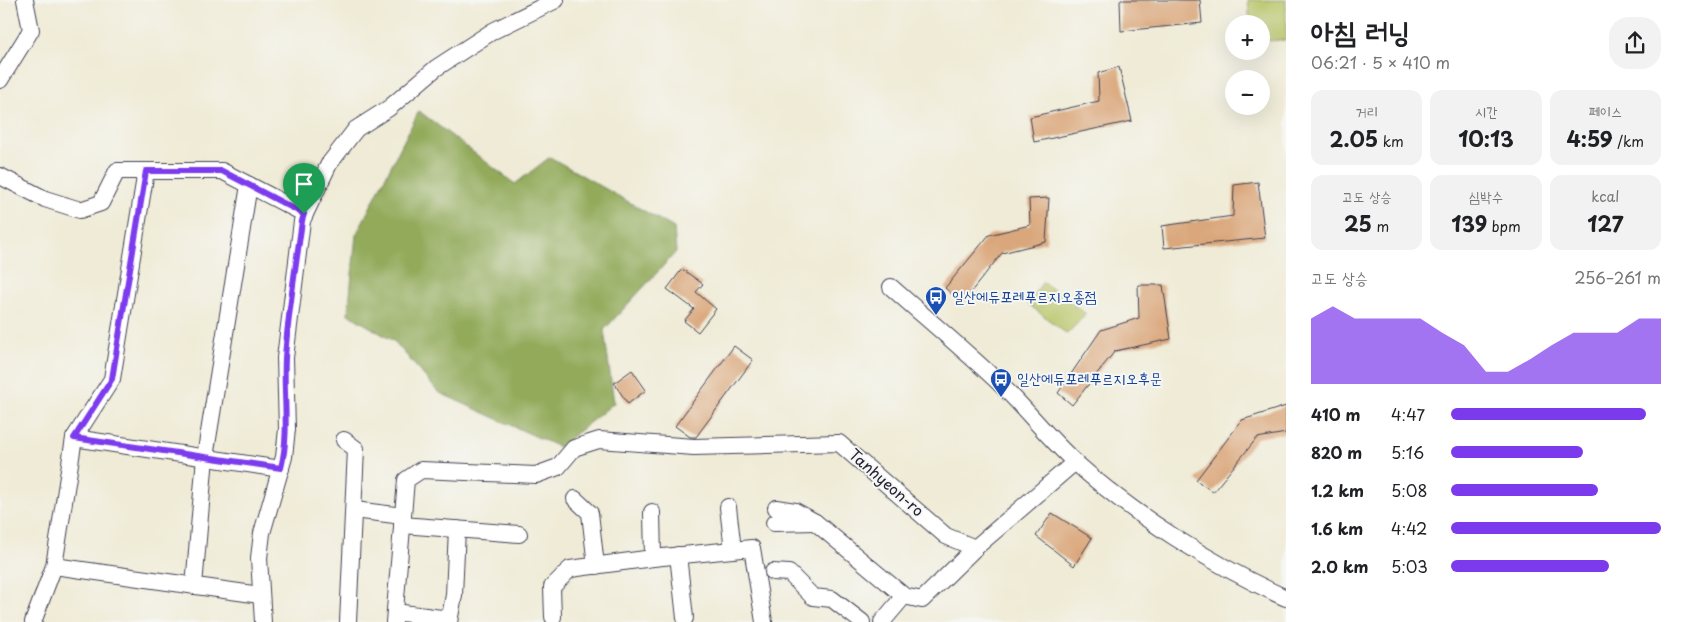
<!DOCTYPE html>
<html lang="ko">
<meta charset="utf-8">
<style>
:root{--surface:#fff;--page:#f2f2f2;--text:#202124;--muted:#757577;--accent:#7c3aed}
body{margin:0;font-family:"Playpen Sans","Poor Story",sans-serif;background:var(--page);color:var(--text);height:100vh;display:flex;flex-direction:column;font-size:19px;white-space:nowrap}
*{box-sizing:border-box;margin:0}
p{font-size:16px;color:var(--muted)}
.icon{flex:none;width:28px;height:28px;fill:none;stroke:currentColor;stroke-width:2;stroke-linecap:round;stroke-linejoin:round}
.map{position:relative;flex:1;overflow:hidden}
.sheet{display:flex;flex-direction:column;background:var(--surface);width:400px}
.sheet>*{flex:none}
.fabs{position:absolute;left:1225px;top:15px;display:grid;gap:10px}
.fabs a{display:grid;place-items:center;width:45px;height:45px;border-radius:50%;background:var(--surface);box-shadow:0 5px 20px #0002;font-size:25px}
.pin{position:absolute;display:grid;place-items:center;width:42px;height:42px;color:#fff;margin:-51px -21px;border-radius:50% 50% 50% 0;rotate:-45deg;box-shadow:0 0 5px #0007}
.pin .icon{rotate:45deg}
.round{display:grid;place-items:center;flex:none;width:52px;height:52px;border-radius:20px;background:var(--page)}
.summary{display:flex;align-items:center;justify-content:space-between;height:85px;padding:0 25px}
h1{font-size:28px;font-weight:700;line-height:38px}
.figures{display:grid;grid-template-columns:repeat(3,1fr);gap:8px;height:85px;padding:5px 25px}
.figures div{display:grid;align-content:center;border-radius:12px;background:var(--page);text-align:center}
.figures b{font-size:21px;font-weight:700}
.figures small{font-size:14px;font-weight:400}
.figures p{font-size:14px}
.chart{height:140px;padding:10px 25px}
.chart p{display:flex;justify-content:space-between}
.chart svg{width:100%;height:90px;margin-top:5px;fill:var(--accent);opacity:.7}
ul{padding:0 25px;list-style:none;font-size:16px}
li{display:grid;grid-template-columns:80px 60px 1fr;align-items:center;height:38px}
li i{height:12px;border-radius:6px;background:var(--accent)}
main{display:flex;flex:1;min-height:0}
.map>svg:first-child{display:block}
.green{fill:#b8c465;stroke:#6d7350}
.forest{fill:#92aa5a;stroke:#5a664a}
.building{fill:#daa77c}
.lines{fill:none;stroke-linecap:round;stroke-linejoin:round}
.street-casing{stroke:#414052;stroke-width:18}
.street{stroke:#fff;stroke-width:16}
.route-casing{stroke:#fff;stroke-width:10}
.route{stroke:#7c3aed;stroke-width:6}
.labels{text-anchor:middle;stroke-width:4;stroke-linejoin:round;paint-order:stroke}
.transit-label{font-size:15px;fill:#164399;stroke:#f6f6f2;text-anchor:start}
.street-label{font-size:15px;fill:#22223b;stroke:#f6f6f2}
</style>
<main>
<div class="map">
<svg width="1286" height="622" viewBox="0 0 1286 622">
<rect width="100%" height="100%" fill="#f6f6f2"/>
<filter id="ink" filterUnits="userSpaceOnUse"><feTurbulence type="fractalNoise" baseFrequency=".02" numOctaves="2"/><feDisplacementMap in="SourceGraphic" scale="10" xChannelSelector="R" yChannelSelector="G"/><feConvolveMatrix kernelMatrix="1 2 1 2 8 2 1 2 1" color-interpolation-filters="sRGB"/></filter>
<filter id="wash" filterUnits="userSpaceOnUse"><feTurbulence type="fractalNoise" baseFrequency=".0096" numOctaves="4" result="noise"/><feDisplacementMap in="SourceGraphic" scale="20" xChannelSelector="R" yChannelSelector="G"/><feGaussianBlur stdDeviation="1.12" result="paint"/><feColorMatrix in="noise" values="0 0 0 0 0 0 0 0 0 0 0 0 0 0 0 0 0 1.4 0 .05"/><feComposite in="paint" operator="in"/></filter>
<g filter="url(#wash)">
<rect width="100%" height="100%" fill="#efebd6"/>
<!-- green -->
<g class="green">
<polygon points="1248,0 1286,0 1286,40 1261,41 1261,24 1250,24"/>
<polygon points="1043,282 1086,314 1067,334 1027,303"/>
</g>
<!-- forest -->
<polygon class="forest" points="419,111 515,184 550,157 674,228 676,252 604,330 614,403 559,447 438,392 395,342 348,314 356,235"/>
<g id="blocks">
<!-- building -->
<g class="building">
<polygon points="1120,0 1200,0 1202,23 1121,31"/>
<polygon points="1119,67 1132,121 1034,142 1030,117 1099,101 1098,73"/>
<polygon points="1258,182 1265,238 1164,248 1162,226 1233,216 1234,185"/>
<polygon points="1049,198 1046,242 1002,253 962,303 945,288 989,235 1030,225 1029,199"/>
<polygon points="682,269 703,284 696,292 716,309 698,332 684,321 694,309 667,289"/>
<polygon points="1138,285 1163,285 1171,339 1115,351 1072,405 1058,393 1101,330 1139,318"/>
<polygon points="734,346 753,360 696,437 690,437 675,426"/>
<polygon points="632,370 646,390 628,404 614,383"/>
<polygon points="1286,406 1286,433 1257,438 1213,492 1196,480 1242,420"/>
<polygon points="1052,513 1092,538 1074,566 1036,536"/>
</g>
</g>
</g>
<g filter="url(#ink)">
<use href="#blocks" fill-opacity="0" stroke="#414052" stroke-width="1"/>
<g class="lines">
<!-- street casing -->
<g class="street-casing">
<g id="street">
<polyline points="0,80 31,30 25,0"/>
<polyline points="0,176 45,199 80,210 101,203 117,171 222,171 305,214"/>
<path d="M891 287C926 318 962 348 996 380 1024 406 1047 437 1076 463 1135 516 1213 565 1286 598"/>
<polyline points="74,438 281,469"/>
<polyline points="344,440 356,449 348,622"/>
<polyline points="575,499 590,513 596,566"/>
<polyline points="728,507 733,550"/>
<polyline points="776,508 795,511 815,522 904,596 922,600 975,548"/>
<polyline points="354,510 403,516"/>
<polyline points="652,512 653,558"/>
<polyline points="774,523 815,522"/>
<polyline points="402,525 519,534"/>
<polyline points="678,555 685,618"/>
<polyline points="54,566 260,595"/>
<polyline points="773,572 789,573 813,597 832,599 862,622"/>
<polyline points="194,586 205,457 249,185"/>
<polyline points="395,612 449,619 449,622 454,595 457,529"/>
<polyline points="553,617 552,587 570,569 653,558 752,548 764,622"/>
<polyline points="33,622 54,566 74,438 112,379 146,171"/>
<polyline points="263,622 259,558 262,533 284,457 287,429 285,358 302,221 305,214 329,164 356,129 389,108 436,68 493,31 556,0"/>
<polyline points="394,622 406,480 421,470 536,475 558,467 574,448 599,440 694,447 839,443 946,536 975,548 1075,462"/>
<polyline points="882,622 904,596"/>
</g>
</g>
<!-- street -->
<use href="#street" class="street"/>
</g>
</g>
<g class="lines" filter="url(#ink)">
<!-- route casing -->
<g class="route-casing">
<path id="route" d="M146 171H222L304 214 302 221C296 266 288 312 285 358 283 395 290 432 281 468L74 438 112 379Z"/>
</g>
<!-- route -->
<use href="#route" class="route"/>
</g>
<!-- icons -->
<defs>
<g id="bus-pin" transform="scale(1.125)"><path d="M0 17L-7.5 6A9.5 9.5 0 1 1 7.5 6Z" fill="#1a4fb4" stroke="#f6f6f2"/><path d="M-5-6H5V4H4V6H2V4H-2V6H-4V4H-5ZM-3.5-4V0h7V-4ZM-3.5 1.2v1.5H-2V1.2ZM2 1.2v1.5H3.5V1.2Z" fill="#fff"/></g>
</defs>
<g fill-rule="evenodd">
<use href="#bus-pin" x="936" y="297"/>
<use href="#bus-pin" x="1001" y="379"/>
</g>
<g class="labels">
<!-- transit labels -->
<g class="transit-label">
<text x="952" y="302">일산에듀포레푸르지오종점</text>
<text x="1017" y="384">일산에듀포레푸르지오후문</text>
</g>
<!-- street labels -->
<g class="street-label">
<text transform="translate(886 483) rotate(41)" y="5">Tanhyeon-ro</text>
</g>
</g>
</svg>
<div class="fabs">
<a>+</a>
<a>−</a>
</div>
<div class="pin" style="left:304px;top:214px;background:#1e9e55"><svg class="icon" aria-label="arrive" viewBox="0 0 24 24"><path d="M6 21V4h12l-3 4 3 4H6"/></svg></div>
</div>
<section class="sheet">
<div class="summary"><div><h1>아침 러닝</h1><p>06:21 · 5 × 410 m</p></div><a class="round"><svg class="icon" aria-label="share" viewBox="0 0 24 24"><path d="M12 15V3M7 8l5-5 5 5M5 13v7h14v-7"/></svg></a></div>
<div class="figures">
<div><p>거리</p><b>2.05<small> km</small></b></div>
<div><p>시간</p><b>10:13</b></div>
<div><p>페이스</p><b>4:59<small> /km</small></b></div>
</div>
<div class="figures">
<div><p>고도 상승</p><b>25<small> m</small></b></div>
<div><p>심박수</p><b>139<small> bpm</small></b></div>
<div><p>kcal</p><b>127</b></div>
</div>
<div class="chart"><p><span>고도 상승</span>256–261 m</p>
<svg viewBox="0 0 160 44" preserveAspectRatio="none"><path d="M0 44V12L10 6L20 12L30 12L40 12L50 12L60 19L70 25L80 38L90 38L100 32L110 25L120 19L130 19L140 19L150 12L160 12V44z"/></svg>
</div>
<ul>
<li><b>410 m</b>4:47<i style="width:93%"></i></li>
<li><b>820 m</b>5:16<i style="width:63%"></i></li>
<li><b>1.2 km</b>5:08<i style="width:70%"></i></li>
<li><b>1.6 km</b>4:42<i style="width:100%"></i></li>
<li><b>2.0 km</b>5:03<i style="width:75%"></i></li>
</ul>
</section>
</main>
